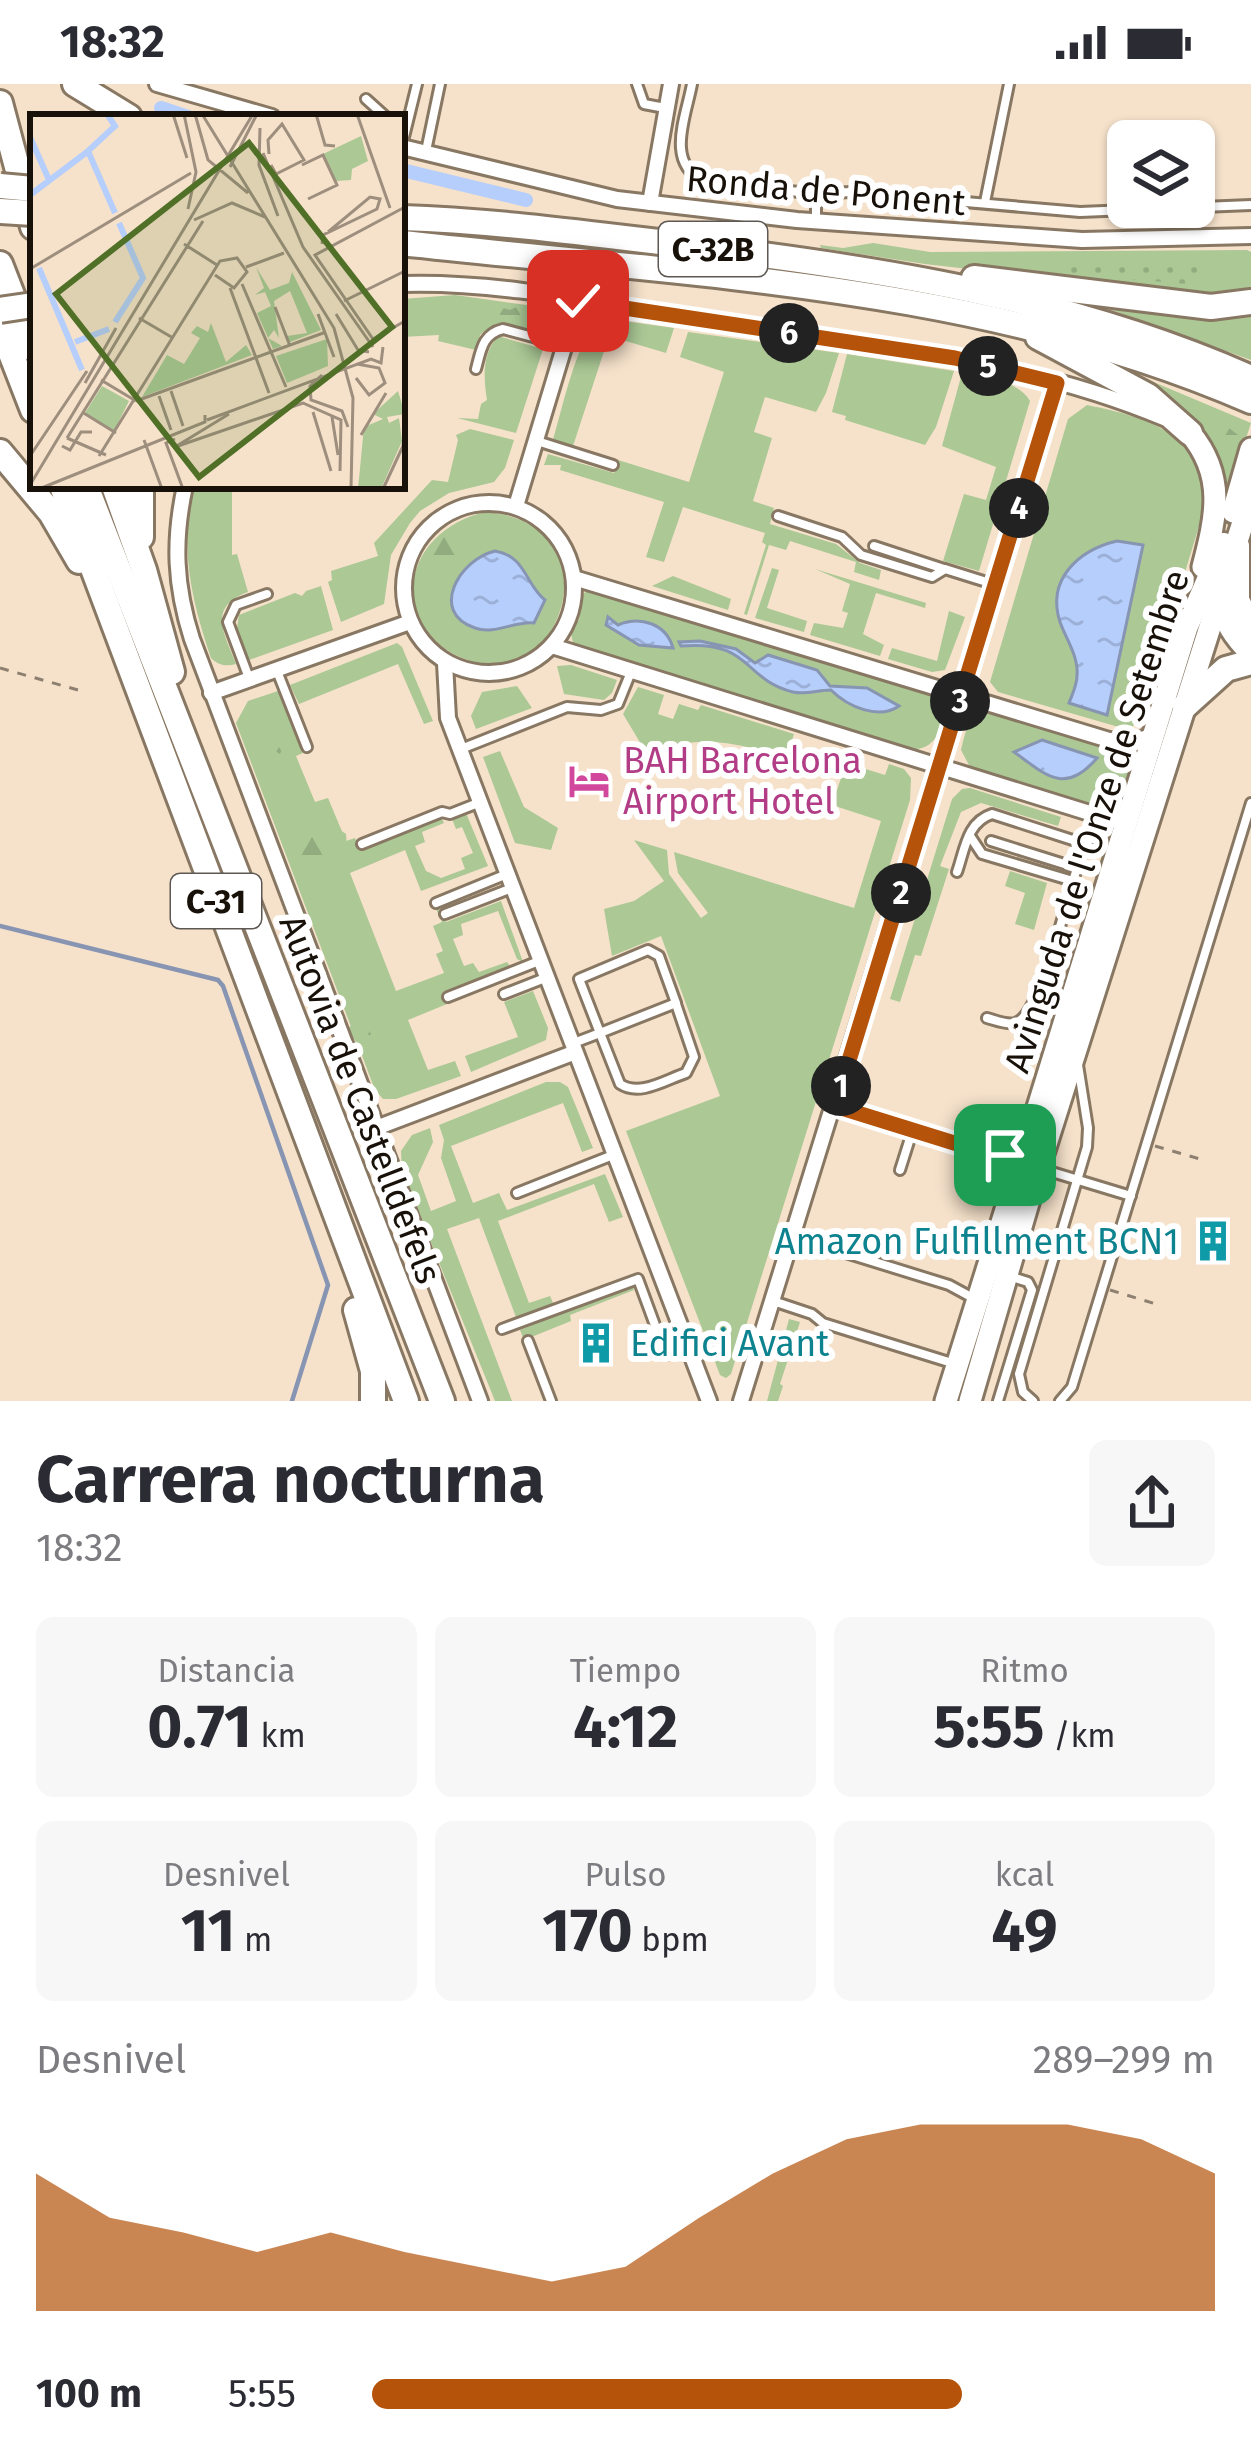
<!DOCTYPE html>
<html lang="es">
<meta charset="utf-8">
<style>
:root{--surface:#fff;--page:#f7f7f7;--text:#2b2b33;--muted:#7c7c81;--accent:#b45309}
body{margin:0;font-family:"Fira Sans",sans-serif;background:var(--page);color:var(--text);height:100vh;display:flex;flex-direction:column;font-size:45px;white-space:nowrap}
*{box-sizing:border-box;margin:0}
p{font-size:39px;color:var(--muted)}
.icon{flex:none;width:66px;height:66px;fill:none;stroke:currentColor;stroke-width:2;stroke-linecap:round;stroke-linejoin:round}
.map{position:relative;height:1317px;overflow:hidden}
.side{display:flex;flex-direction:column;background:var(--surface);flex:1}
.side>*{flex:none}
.tools{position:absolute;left:1107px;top:36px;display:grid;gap:24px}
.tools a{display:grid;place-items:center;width:108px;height:108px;border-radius:18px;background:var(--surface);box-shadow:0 3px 9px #0004;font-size:60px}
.pin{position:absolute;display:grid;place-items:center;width:102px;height:102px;color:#fff;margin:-51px;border-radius:24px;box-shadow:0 6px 18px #0006}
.km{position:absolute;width:60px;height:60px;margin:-30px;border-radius:50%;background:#222;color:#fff;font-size:33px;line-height:60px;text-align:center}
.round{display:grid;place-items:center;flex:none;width:126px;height:126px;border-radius:18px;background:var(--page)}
.head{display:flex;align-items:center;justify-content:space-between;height:204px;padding:0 36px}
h1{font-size:66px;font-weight:700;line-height:90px}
.metrics{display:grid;grid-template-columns:repeat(3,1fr);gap:18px;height:204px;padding:12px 36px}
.metrics div{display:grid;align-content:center;border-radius:18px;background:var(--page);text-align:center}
.metrics b{font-size:60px;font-weight:700}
.metrics small{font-size:33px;font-weight:400}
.metrics p{font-size:33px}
.chart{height:336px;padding:24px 36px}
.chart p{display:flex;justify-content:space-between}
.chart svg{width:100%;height:216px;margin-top:12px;fill:var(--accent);opacity:.7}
ul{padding:0 36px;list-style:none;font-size:39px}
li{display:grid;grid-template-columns:192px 144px 1fr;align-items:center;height:90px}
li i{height:30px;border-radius:15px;background:var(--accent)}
.status{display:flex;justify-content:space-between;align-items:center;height:84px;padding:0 60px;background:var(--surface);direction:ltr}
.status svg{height:33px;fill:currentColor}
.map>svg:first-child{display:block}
.green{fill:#abc895}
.forest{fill:url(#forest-firs)}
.garden{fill:url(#garden-dots)}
.water{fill:url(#water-ripples);stroke:#8795b3;stroke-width:3}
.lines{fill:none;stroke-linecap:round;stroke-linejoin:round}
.stream{stroke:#8795b3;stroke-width:4.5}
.canal{stroke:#b6cefc;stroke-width:14}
.lane-casing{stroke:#887762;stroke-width:14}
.street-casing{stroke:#887762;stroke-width:20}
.secondary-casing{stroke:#887762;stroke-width:27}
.highway-casing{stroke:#887762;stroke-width:30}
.path{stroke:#8e8070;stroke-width:3;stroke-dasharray:9 9;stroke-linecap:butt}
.lane{stroke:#fff;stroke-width:8}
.street{stroke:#fff;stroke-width:14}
.secondary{stroke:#fff;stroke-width:21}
.highway{stroke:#fff;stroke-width:24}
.highway-bridge-casing{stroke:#887762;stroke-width:30;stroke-linecap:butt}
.highway-bridge{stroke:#fff;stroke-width:24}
.route-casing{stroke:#fff;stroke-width:24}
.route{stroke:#b45309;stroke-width:15}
.labels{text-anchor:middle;stroke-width:12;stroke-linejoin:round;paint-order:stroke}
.shield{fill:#fff;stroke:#5d5853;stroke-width:3}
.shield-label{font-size:33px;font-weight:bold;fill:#181109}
.street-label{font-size:36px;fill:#181109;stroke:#fff}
.hotel-label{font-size:36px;fill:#b23c85;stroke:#fff;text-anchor:start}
.culture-label{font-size:36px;fill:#0d838f;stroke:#fff;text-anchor:end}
.inset-river{fill:none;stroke:#b6cefc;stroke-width:6}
.inset-road{fill:none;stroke:#9d8e7d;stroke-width:3}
.view{fill:#507027;fill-opacity:0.15;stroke:#507027;stroke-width:6}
.inset-edge{fill:none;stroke:#181109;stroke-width:6}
</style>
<div class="status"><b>18:32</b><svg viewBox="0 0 49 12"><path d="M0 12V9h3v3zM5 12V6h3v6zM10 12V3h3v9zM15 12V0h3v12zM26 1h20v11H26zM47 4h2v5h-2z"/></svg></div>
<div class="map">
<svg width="1251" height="1317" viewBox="0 0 1251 1317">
<defs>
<pattern id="forest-firs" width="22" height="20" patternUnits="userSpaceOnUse" patternTransform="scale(3)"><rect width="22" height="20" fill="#abc895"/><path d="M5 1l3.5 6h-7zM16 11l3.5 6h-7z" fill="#92ab7f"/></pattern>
<pattern id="garden-dots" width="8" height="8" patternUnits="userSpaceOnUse" patternTransform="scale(3)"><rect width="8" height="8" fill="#abc895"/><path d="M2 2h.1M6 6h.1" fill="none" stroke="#92ab7f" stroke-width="1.8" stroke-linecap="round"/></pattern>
<pattern id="water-ripples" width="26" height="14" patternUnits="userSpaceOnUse" patternTransform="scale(3)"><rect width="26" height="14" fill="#b6cefc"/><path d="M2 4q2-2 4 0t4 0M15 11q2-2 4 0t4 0" fill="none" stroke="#9cb0d7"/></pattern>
</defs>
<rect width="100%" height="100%" fill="#f6e2cb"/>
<!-- green -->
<g class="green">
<polygon points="873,159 930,168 1247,166 1251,168 1251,211 1237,216 925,180 821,164 820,161 843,164"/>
<path d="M455 211 534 222 547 230V252C524 244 500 232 480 251L476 266 438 257 439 251 402 253V215Z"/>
<polygon points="1086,213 1227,234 1251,230 1251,276 1081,215"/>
<path d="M603 234 674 244 666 269 609 252 573 362 553 356C562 327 579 244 603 234Z"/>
<polygon points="688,248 839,269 826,309 816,328 765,313 754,348 772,354 753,417 774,424 770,440 836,460 860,479 881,486 879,496 854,488 856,478 790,457 786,466 769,461 747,531 744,530 766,461 762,458 765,449 683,423 664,478 646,473 664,418 560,386 561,381 544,381 548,370 614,389 618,376 689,398 724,288 680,273"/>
<path d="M498 252 543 265 516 349 457 334 478 335 481 320 487 316C484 296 481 271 498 252Z"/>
<polygon points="847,270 954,287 936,343 925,361 845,336 846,332 832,328"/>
<polygon points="1113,281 1251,339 1223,424 1221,391"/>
<path d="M962 289C985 295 1017 295 1030 317L979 487 943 477 964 410 986 416 996 383 942 362Z"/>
<path d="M1087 321C1152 334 1214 354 1202 432L1141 634 1129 646 998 608 990 598 1068 335Z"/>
<polygon points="470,345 514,356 505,384 494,398 449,409 420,427 410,439 391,471 384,520 341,538 328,498 332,496 331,487 378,472 374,459 432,396 448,398 458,356 456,351"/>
<path d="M195 402H232V471L237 470 248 508C207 523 224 549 236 580 226 583 218 581 211 574 192 518 178 461 195 402Z"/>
<path d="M486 428C618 439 564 616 462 574 445 567 429 554 421 537 396 485 436 438 486 428Z"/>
<polygon points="772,484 779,486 767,524 807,537 804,548 755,534"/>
<polygon points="815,485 926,519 925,524 876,509 863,550 884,561 880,572 810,551 814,539 843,544 848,529 842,527 850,500"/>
<polygon points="673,492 731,515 728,526 652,502"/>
<polygon points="321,502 333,546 249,576 237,544 239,531 295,509 302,512 306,507"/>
<path d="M590 504 930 608 943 622C944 646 934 669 906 665L574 563 571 550 579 535 582 511Z"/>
<polygon points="949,527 965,533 945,586 932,588 888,575 892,564 937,577"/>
<polygon points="397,559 402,563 433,637 424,640 398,580 299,620 290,601"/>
<polygon points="571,581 617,596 612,609 604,616 564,610 557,582"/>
<polygon points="517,602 532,624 476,645 471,632 482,608"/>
<path d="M638 603 664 611 658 630 673 635 679 620 698 626 701 621 794 650 786 674C736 658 697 649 647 670L623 630Z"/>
<polygon points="278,607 303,669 296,672 315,718 328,714 346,757 355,754 361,767 442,735 444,739 422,748 425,758 415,762 426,787 441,794 465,785 461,774 473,769 462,743 456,745 452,735 466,729 488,782 421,807 405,766 350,789 396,907 444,889 436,870 443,867 433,842 442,838 436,825 439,824 446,838 501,817 523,878 517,875 498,827 461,840 463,851 453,855 464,882 473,879 479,888 507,878 510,882 443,908 447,920 408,936 428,986 455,977 461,992 396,1015 383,1015 375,1006 236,639 248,617"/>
<path d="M990 627 1121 668 1130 684 1120 716 1103 725 970 683 961 666C966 645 968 633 990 627Z"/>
<polygon points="500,667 524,723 558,744 551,766 515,759 483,673"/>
<polygon points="846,679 885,691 889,680 904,685 911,694 910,716 731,1290 726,1294 720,1291 626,1047 720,1012 661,852 612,872 604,825 634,817 664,797 634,756 667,766 669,790 701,834 708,829 678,789 674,768 854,824 881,737 832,721"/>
<polygon points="970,704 1061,733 1058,742 981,719 961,728 940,782 949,785 921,872 915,871 900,918 890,915 952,715 962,705"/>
<polygon points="1010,787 1047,799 1034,846 1015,840 1025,809 1005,802"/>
<polygon points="533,907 548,944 546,956 471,988 465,972 518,953 504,918"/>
<polygon points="546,998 560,998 568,1003 593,1064 582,1068 563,1019 451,1062 473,1119 499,1109 507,1126 605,1090 623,1133 609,1138 594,1100 498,1137 529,1219 550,1212 554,1221 517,1236 479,1134 447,1145 512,1317 495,1317 402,1087 401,1067 412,1051 430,1044 433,1058 418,1091 431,1127 456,1117 441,1074 444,1056 439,1041"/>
<polygon points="632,1201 634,1206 570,1231 571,1237 524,1256 520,1246"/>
<polygon points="789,1235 800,1238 780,1300 783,1302 778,1317 767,1317"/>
</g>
<!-- forest -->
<g class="forest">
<polygon points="476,216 510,226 518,222 528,228 537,227 544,232 531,243 526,239 484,240 480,226 473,222"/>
<polygon points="1209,325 1219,327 1225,341 1242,354 1233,385 1219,374 1216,359 1206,355 1198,344 1203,326"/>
<polygon points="458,443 465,447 465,459 472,460 473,468 461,478 458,468 443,488 424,480 441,453"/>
<polygon points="260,623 270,627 288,650 280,670 262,659 260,644 251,636 252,625"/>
<polygon points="337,744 346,750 347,763 329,769 320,784 302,789 289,777 297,768 298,754 304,749 319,752"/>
<polygon points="353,939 368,942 371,951 385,954 394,968 389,977 380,980 360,965 348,945"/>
</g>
<!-- garden -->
<polygon class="garden" points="1076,179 1202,181 1200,201 1057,189 1058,181"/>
<!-- water -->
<g class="water">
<path d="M1117 457 1143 461 1107 631 1069 619C1072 611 1077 601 1077 592 1079 573 1066 555 1060 538 1046 495 1079 466 1117 457Z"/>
<path d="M495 467C526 472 525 500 545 516L534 539C514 537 495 551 475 544 428 528 460 475 495 467Z"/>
<path d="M608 533 618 541C640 532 666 539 673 564L639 561 606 541Z"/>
<path d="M700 557 736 565 755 579 768 571 817 586 830 602 867 604 899 622C879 636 848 623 831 606 818 606 806 611 793 608 742 595 752 556 681 562L679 558Z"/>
<path d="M1042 656 1097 674C1064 713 1044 689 1014 668Z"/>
</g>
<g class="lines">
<!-- stream -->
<polyline class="stream" points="0,842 218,896 223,902 328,1201 292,1317"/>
<!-- canal -->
<g class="canal">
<polyline points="161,24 188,33"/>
<polyline points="402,86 526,116"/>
</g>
<!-- lane casing -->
<g class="lane-casing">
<g id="lane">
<polyline points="637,0 644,20 665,24"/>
<path d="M692 0C686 33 665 78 703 97L816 110 850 108 1080 128 1251 121"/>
<polyline points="366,15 386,33"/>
<polyline points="402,61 417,0"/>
<polyline points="426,67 440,0"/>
<polyline points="985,118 1009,0"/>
<polyline points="816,137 816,110"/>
<path d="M476 285C481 267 482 250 503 245L563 261"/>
<polyline points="537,357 613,381"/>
<polyline points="778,432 842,453 861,471 932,493 945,485 993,500"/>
<polyline points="874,462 944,485"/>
<polyline points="277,587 307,663"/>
<polyline points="249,594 228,538 236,521 267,510"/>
<polyline points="461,665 567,623 601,626 618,620 631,588"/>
<polyline points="970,752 982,770 1073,797 1085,760"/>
<polyline points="991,757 1077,784"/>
<polyline points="362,760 442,728 450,730 478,719"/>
<path d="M957 788C965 765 967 738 992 730L1085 760 1111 737"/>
<polyline points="436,819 507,790"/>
<polyline points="445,830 512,804"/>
<polygon points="648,866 659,872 676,919 600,949 579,895"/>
<polyline points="504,910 545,894"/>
<polyline points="448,913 539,877"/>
<path d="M987 934C995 936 1006 941 1015 939 1040 932 1064 825 1073 797"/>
<path d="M571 960 600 949 620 1000C640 1013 665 996 686 989L694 973 676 920"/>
<polyline points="1042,1085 1131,1112"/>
<polyline points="900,1086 912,1048"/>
<polyline points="517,1109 613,1071"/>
<polyline points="794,1153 949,1201 973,1214"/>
<polyline points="773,1217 812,1230 823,1239 952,1279"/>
<polyline points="502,1245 638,1195 666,1271 687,1265"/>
<polyline points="528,1257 551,1317"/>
<polyline points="998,1317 1032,1206 1028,1198 1012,1193"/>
<polyline points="1033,1317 1023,1308 1019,1290 1087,1063 1088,1044 1078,981"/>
<polyline points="1060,1317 1072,1303 1251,719"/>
</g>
</g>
<!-- street casing -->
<g class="street-casing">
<g id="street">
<polyline points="157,0 272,33"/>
<polyline points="402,63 617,115 797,136 1082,156 1251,152"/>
<polyline points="650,119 671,0"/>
<path d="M402 200C502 197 602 220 701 236 856 259 1018 273 1164 334"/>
<path d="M185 402C173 457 175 502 192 555L480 1317"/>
<circle cx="489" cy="504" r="85"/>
<polyline points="516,422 578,217"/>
<polyline points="574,494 1109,656 1130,659 1153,651"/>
<polyline points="552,562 1125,740"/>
<polyline points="445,579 448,634 709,1317"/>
<polyline points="211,609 410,538"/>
<polyline points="835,1022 1004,1074"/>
<polyline points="376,1044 573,969"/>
<polyline points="741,1317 1057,299"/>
</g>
</g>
<!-- secondary casing -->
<g class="secondary-casing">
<g id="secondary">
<path d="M1190 349C1226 392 1216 433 1203 483"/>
<polyline points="1233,428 1251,365"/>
<polyline points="1231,476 1251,413"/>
<polyline points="1022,1060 1034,1036 1187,543 1219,469"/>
<polyline points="1022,1099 1007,1091 1004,1074 1017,1061 1032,1062"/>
<polyline points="946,1317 1009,1116 1011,1095"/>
<polyline points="970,1317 1035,1095 1222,505"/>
</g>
</g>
<!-- highway casing -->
<g class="highway-casing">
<g id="highway">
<polyline points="75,0 129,33"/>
<polyline points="0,19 33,143"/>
<path d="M402 134C493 137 584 149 675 160 871 183 1069 213 1251 294"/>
<path d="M402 159C688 191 983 200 1251 317"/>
<polyline points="0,180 33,265"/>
<polyline points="974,194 1211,223 1251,218"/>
<polyline points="0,241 33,326"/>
<polyline points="1038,253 1148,312 1190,349"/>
<polyline points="0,368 51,429 79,477"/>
<polyline points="62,402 406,1317"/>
<polyline points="86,402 442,1317"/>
<polyline points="114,402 144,486 172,588"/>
<polyline points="141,402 141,453"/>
<path d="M1223 461C1217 505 1217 535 1251 567"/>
<polyline points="1237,462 1237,516 1251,546"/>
<polyline points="1185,622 1226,585 1251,578"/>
<polyline points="356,1226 373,1287 373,1317"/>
</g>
</g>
<!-- path -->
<g class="path">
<polyline points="0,584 78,606"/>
<polyline points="1155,1062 1200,1075"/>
<polyline points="1110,1206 1156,1220"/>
</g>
<!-- lane -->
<use href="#lane" class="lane"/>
<!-- street -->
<use href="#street" class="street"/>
<!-- secondary -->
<use href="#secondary" class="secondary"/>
<!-- highway -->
<use href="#highway" class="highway"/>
<!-- highway-bridge casing -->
<g class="highway-bridge-casing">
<g id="highway-bridge">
<polyline points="0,102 33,105"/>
<polyline points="0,127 33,129"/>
<polyline points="0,226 33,221"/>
</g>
</g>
<!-- highway-bridge -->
<use href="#highway-bridge" class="highway-bridge"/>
</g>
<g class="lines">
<!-- route casing -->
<g class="route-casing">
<polyline id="route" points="578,217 955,274 1057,299 835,1022 996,1072 1005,1071"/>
</g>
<!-- route -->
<use href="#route" class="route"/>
</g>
<!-- icons -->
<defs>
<g id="hotel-bare" transform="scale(3.24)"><path d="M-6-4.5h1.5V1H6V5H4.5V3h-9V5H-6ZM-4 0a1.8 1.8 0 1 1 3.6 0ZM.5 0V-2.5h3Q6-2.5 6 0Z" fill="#d1479c" stroke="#fff" stroke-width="2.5" paint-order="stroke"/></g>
<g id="building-bare" transform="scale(3.24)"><path d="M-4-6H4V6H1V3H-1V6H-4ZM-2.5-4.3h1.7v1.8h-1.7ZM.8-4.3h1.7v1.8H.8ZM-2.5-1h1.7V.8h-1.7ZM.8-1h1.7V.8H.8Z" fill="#0f9aa8" stroke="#fff" stroke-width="2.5" paint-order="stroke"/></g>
</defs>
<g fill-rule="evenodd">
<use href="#hotel-bare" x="589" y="697"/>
<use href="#building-bare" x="1213" y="1157"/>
<use href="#building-bare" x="596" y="1259"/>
</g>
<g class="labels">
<!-- shield labels -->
<g class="shield">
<rect x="659" y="138" width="108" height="54" rx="9"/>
<rect x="171" y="790" width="90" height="54" rx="9"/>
</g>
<g class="shield-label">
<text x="713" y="177">C-32B</text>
<text x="216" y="829">C-31</text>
</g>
<!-- street labels -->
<g class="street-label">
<text transform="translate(826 106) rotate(5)" y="13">Ronda de Ponent</text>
<text transform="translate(1096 737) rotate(-72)" y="13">Avinguda de l'Onze de Setembre</text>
<text transform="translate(361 1015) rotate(69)" y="13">Autovia de Castelldefels</text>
</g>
<!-- hotel labels -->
<g class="hotel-label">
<text x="623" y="689">BAH Barcelona<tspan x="623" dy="41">Airport Hotel</tspan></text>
</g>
<!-- culture labels -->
<g class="culture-label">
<text x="1179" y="1170">Amazon Fulfillment BCN1</text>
<text x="630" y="1272" text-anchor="start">Edifici Avant</text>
</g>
</g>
<!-- overview -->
<g transform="translate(30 30)">
<rect width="375" height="375" fill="#f6e2cb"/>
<path d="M331 22 338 47 322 55 321 66 306 67 293 40ZM226 153 240 176 259 169 262 158 291 216 260 228 257 222 277 219 260 177 244 187 249 224 244 216 238 224 252 232 243 235 227 199 241 192 235 178 225 181 234 174ZM181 209 196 248 216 231 222 241 112 283 137 241 154 250 170 224 161 219 167 212 178 218ZM297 225 298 252 257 269 246 242ZM72 272 99 287 84 317 55 299ZM368 277 375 300 357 303 359 309 369 304 372 327 351 375H328L334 313 353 305 343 300Z" fill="#abc895"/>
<path class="inset-river" d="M77 0 85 12 58 37 85 99M0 23 19 66M0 81 57 38M9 154 52 256M85 208 113 164 89 109M45 228 79 215"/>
<path class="inset-road" d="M143 0 157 44M154 0 166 58 158 95M165 0 178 46 218 79M172 0 304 214 323 284 321 375M286 0 295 31 305 32M327 0 360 94M230 14 229 51 248 102M233 39 273 133 343 233M239 40 238 26 252 10 274 46 246 60 241 51M272 51 293 41 307 71 278 85M200 53 227 0M375 93 285 141 343 225 375 207M164 106 202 89 235 103M154 130 187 151M292 130 293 121 347 95 350 85 340 83 298 118M216 153 254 139M0 155 161 59M212 170 256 273M200 174 239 279M314 187 375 157M245 193 260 232M288 200 304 243M306 200 328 236 339 238M109 204 143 224M292 261 280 272 281 286 312 297 318 313M326 264 339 281 355 269 349 254 327 250M71 266 106 287M55 269 86 214M141 277 153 312M129 282 141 316M106 287 296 218M52 298 86 319M283 298 301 357M199 300 145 333 273 289 311 306 310 357M302 303 308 341M177 306 341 245 351 249 353 233M331 321 356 279M37 324 173 107M37 324 76 341M145 325 136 329 153 375M114 326 132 375M32 332 40 336 51 318H62M0 342 57 257M69 342 190 147 207 144 217 158 204 174 185 161M0 371 223 0M9 375 175 308V301M353 375 373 332 375 304"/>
<path class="view" d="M219 29 362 213 169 363 26 180Z"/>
<rect width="375" height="375" class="inset-edge"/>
</g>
</svg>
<div class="tools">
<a><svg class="icon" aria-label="layers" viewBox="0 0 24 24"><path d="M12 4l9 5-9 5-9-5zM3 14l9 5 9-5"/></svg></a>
</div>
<div class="pin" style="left:1005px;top:1071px;background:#1e9e55"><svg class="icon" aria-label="arrive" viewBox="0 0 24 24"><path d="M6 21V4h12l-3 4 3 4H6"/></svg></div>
<div class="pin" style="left:578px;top:217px;background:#d93025"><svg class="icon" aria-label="check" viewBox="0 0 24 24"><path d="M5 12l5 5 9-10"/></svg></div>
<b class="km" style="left:841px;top:1002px">1</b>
<b class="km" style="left:901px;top:809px">2</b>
<b class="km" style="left:960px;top:617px">3</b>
<b class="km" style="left:1019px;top:424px">4</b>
<b class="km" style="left:988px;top:282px">5</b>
<b class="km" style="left:789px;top:249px">6</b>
</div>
<section class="side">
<div class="head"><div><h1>Carrera nocturna</h1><p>18:32</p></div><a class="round"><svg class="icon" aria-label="share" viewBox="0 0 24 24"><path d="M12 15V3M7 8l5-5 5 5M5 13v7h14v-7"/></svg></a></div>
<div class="metrics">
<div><p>Distancia</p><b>0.71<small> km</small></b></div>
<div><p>Tiempo</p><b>4:12</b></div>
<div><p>Ritmo</p><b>5:55<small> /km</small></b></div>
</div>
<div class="metrics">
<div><p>Desnivel</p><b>11<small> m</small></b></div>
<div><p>Pulso</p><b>170<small> bpm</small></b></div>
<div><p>kcal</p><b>49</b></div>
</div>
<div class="chart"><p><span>Desnivel</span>289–299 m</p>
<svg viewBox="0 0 160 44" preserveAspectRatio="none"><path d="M0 44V16L10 25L20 28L30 32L40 28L50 32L60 35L70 38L80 35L90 25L100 16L110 9L120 6L130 6L140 6L150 9L160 16V44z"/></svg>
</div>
<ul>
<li><b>100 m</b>5:55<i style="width:70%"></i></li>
</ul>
</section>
